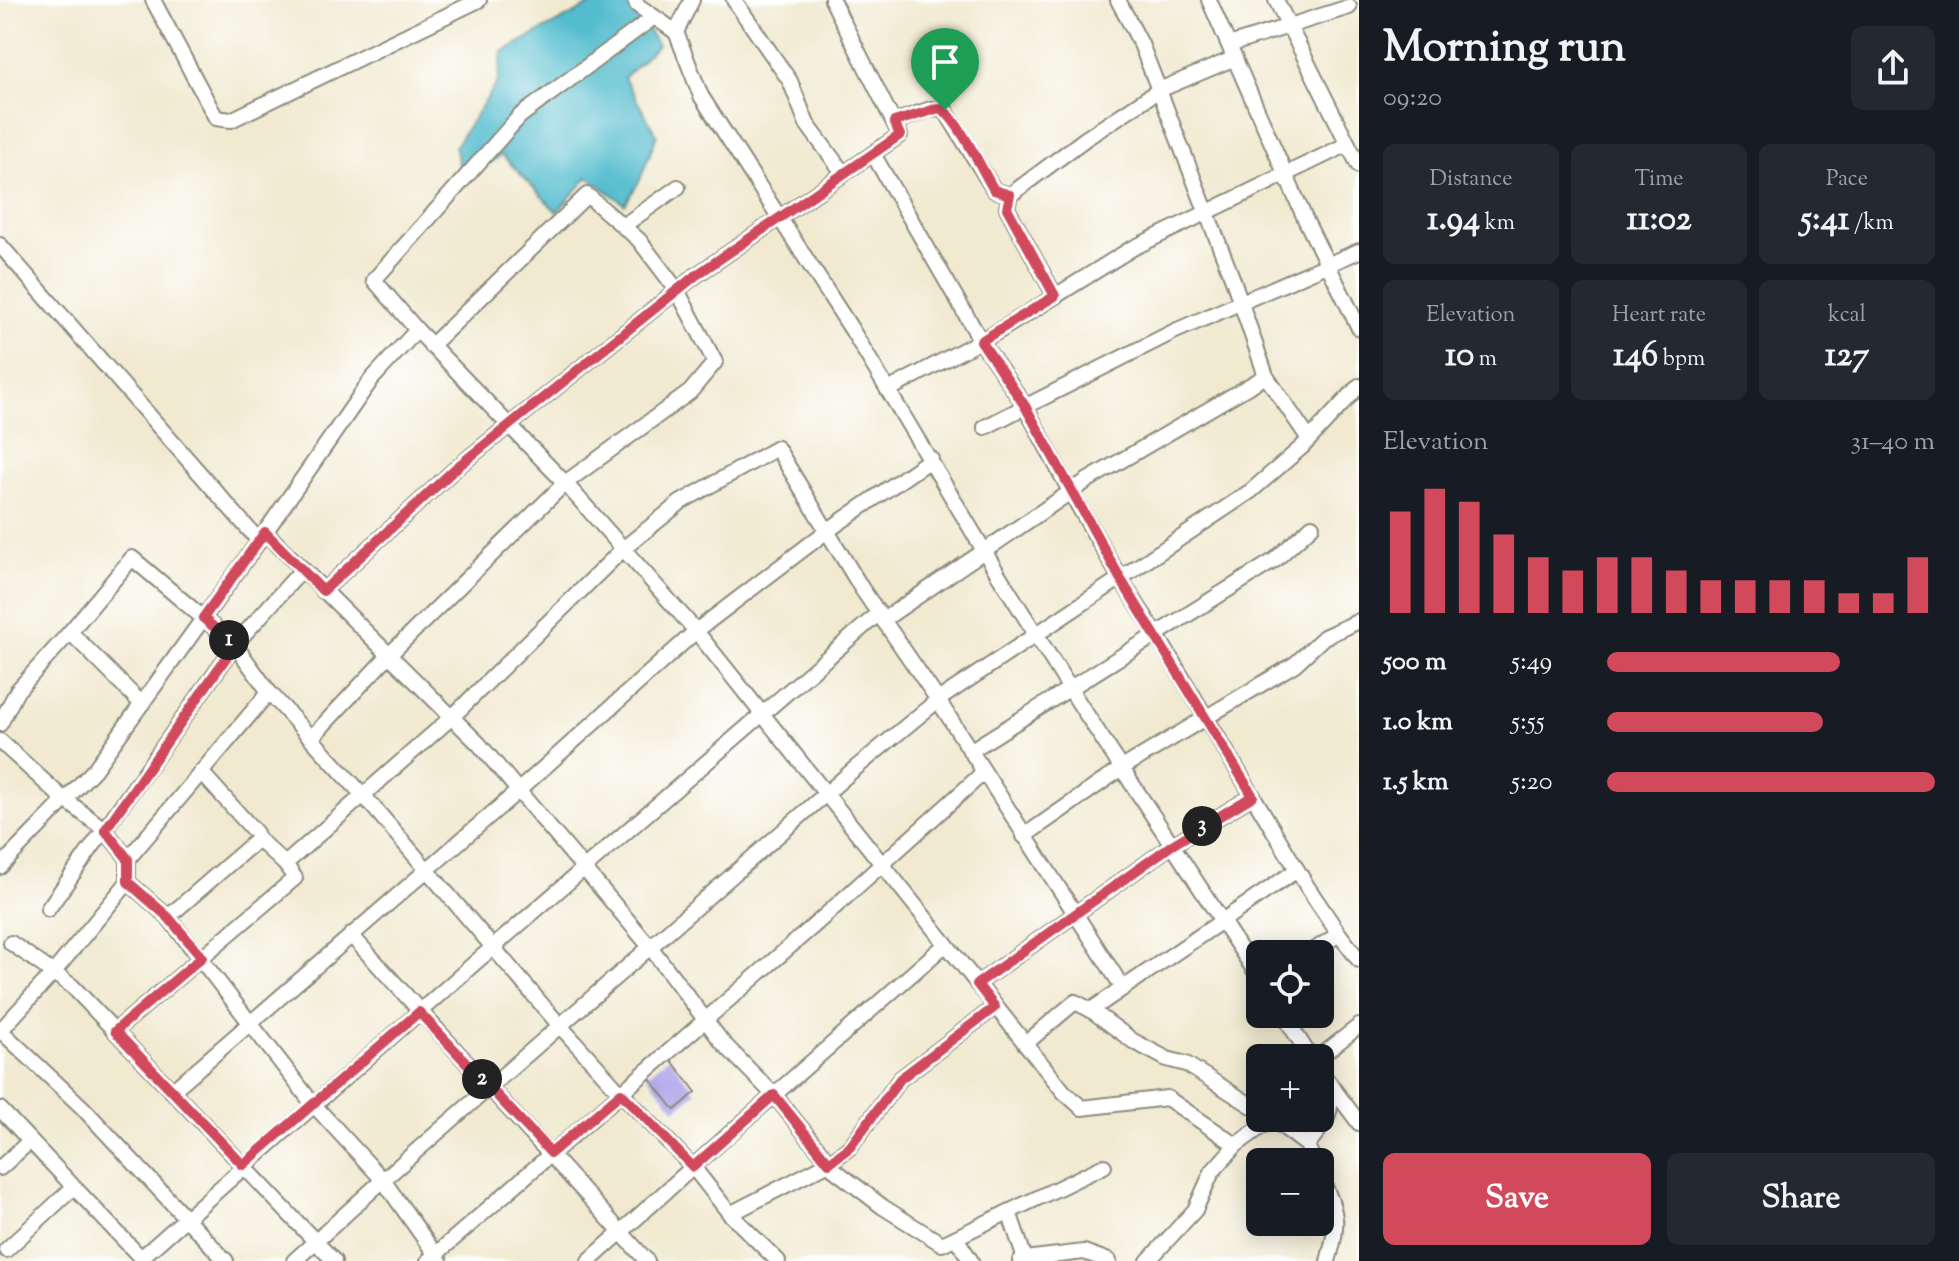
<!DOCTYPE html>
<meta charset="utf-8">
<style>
:root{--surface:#171b24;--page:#242831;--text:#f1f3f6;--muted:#9ea1a6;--accent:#d1495b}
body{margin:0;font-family:"Sorts Mill Goudy",serif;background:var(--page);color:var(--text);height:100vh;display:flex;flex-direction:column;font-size:30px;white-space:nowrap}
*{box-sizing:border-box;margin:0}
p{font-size:26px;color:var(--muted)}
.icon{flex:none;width:44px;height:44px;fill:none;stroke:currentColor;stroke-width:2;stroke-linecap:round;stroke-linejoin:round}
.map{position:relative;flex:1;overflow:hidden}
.panel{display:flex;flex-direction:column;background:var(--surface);width:600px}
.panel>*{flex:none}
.fabs{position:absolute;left:1246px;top:940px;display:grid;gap:16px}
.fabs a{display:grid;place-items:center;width:88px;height:88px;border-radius:12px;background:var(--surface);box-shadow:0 4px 20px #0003;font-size:40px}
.pin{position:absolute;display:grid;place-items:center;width:68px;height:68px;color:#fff;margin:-82px -34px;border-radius:50% 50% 50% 0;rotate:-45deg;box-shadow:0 0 8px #0007}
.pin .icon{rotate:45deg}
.km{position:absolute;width:40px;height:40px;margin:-20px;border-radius:50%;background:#222;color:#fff;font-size:22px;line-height:40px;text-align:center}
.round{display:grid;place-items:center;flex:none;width:84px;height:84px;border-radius:12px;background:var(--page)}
.summary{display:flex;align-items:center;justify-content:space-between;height:136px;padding:0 24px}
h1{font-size:44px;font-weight:800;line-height:60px}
.metrics{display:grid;grid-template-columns:repeat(3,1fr);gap:12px;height:136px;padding:8px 24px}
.metrics div{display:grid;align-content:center;border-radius:12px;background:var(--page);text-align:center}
.metrics b{font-size:34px;font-weight:800}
.metrics small{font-size:22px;font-weight:400}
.metrics p{font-size:22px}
.chart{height:224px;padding:16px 24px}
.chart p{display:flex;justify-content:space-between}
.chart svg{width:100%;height:144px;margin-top:8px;stroke:var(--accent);stroke-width:6}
.cta{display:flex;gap:16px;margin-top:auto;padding:16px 24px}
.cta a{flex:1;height:92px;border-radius:12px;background:var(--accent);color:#fff;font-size:32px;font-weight:800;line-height:92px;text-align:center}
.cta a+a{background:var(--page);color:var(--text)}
ul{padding:0 24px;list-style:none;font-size:26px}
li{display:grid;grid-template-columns:128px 96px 1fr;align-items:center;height:60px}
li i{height:20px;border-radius:10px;background:var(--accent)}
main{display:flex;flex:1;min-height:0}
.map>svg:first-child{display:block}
.water{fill:#52bcce;stroke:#3e747c;stroke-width:2}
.building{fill:#a69ae6}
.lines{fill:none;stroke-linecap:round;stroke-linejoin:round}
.minor-casing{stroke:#8e8a7e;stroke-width:18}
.minor{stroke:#fff;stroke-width:14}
.route-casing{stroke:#fff;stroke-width:16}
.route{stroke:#d1495b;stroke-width:10}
</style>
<main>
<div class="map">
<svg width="1359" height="1261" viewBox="0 0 1359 1261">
<rect width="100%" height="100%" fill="#fff"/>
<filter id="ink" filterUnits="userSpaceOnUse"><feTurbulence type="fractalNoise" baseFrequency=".0125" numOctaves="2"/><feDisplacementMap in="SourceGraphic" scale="16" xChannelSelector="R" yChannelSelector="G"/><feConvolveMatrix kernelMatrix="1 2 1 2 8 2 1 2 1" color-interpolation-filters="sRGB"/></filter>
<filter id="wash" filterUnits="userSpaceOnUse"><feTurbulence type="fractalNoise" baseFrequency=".006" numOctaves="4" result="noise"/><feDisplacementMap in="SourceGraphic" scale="32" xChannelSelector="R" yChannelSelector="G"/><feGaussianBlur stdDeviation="1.8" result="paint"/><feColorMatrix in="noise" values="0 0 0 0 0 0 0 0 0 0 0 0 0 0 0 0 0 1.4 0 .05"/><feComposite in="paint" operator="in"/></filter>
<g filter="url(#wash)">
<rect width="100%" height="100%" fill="#f1ead1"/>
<!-- water -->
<polygon class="water" points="629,0 658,45 624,78 657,135 640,180 625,204 588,177 557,212 502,155 462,178 455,146 498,82 502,52 594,3"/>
<g id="blocks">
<!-- building -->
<polygon class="building" points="669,1057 696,1092 675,1110 647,1075"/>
</g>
</g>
<g filter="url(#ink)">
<use href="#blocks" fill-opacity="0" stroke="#8e8a7e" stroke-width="2"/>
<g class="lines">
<!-- minor casing -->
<g class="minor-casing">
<g id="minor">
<polyline points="153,0 216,118 231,120 479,0"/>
<polyline points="635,0 637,5 676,32"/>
<polyline points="692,0 676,32 701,96 852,330 998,574 1079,703 1260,979"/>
<polyline points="734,0 790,81 807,124 844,174"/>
<polyline points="1118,0 1141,44 1159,90 1233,280 1266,376 1309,439"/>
<polyline points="1209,0 1306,221 1359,328"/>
<polyline points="1276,0 1359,166"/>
<polyline points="1229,45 1349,7"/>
<polyline points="894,122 931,109 945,110 994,190 1010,195"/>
<polyline points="873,154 981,341 1025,406 1071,493 1120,578 1156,634 1308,888 1339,934 1308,954"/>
<polyline points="623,226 678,187"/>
<polyline points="0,245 259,541"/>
<polyline points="1055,296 1007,208 1010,195 1085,139 1159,90 1235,58"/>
<polyline points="417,330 374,280 520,116 654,17"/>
<polyline points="888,390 999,331 1131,249 1348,144"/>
<polyline points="985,427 1173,332 1359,251"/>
<polyline points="265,532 479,744 651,948 722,1042 774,1095 836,1171 883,1207 942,1244 1104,1166"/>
<polyline points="323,591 456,468 695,276 900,135 832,0"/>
<polyline points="883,620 1088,480 1266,376"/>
<polyline points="70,632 142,704"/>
<polyline points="0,724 17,691 70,632 132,558 235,645 269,692 370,803 561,1027 621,1093 693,1167 730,1214 778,1261"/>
<polyline points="311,738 389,655 565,483 690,392 715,362 677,290 639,240 587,195 431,346"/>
<polyline points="0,741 59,795 105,830 128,859"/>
<polyline points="970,751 1275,560 1312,526"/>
<polyline points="201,772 256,833 258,839 285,864"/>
<polyline points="1024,836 1122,768 1295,664 1324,637 1359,621"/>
<polyline points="0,867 94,770 259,541 371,380 417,330 565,483 696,631 1064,1092 1082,1108 1167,1098 1236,1145"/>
<polyline points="128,882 168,917 313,1104 383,1180 440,1261"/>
<polyline points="48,909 238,641 302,570"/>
<polyline points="168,917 258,839"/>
<polyline points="1339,934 1359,960"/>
<polyline points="351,935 647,1261"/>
<polyline points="11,943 72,986 334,1261"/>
<polyline points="977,984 1172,845 1253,796"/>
<polyline points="1091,1010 1133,1041 1167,1059 1186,1064 1260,1111"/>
<polyline points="1283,1014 1311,1058"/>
<polyline points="0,1030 82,1107 226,1261"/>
<polyline points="0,1031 53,973 128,882 128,859 269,692"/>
<polyline points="115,1031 295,878 285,864 452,717 623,549 681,502 777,448 862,589 938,700 1123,988"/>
<polyline points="1025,1044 1075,1002 1091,1010 1297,870"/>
<polyline points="1318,1058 1359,1026"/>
<polyline points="1320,1071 1359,1123"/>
<polyline points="172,1091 518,791 696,631 827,531 931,459"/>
<polyline points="0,1109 144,1261"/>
<polyline points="1271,1118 1307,1145 1314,1162"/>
<path d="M1307 1145C1325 1123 1333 1117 1330 1087"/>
<polyline points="0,1168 30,1141"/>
<path d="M1320 1175C1337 1214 1340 1220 1328 1261"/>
<polyline points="1009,1212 1025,1259 1020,1261"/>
<polyline points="730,1214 829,1163 850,1147 900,1079 995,1007"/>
<polyline points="956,1238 971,1261"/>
<polyline points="6,1250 74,1187"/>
<polyline points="141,1258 477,961 879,613"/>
<polyline points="1025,1259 1084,1252 1109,1261"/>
<polyline points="294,1261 383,1180 852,771 938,700 1251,491 1302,447 1359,386"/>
<polyline points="428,1261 818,922 983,773"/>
<polyline points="589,1261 725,1138 946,944"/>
<polyline points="1148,1261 1195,1210 1212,1172 1236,1145 1273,1118"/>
</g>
</g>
<!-- minor -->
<use href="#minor" class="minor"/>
</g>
</g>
<g class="lines" filter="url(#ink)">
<!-- route casing -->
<g class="route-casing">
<path id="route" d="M939 108C956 114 983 172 994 190L1010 195 1007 208 1055 296 981 341 1025 406 1120 578 1253 796 1172 845 977 984 995 1007 900 1079 850 1147 829 1163 774 1095 693 1167 621 1093 551 1153 419 1012 243 1165 115 1031 202 957 168 917 128 882V859L105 830 235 645 203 618 265 532 323 591 456 468 695 276 900 135 894 122Z"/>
</g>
<!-- route -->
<use href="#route" class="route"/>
</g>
</svg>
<div class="fabs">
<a><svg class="icon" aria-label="locate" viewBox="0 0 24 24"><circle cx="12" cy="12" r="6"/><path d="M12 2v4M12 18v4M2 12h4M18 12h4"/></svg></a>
<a>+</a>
<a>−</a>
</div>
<div class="pin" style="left:945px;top:110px;background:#1e9e55"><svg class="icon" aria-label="arrive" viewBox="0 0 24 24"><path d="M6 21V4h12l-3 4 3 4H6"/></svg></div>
<b class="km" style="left:229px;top:640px">1</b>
<b class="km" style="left:482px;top:1079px">2</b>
<b class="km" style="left:1202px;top:826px">3</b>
</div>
<section class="panel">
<div class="summary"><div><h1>Morning run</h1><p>09:20</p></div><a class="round"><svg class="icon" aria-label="share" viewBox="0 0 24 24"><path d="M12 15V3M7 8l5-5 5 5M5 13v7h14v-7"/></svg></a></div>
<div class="metrics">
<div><p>Distance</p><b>1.94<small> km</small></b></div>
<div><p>Time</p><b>11:02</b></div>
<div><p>Pace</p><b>5:41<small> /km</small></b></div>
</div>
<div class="metrics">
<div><p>Elevation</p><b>10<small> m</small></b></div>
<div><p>Heart rate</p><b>146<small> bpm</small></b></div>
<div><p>kcal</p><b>127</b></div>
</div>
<div class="chart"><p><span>Elevation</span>31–40 m</p>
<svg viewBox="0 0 160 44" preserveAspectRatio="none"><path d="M5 44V13M15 44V6M25 44V10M35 44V20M45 44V27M55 44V31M65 44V27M75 44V27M85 44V31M95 44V34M105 44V34M115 44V34M125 44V34M135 44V38M145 44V38M155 44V27"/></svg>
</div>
<ul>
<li><b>500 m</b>5:49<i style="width:71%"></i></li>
<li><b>1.0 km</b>5:55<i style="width:66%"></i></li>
<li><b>1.5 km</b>5:20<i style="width:100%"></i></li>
</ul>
<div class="cta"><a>Save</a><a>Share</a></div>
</section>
</main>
